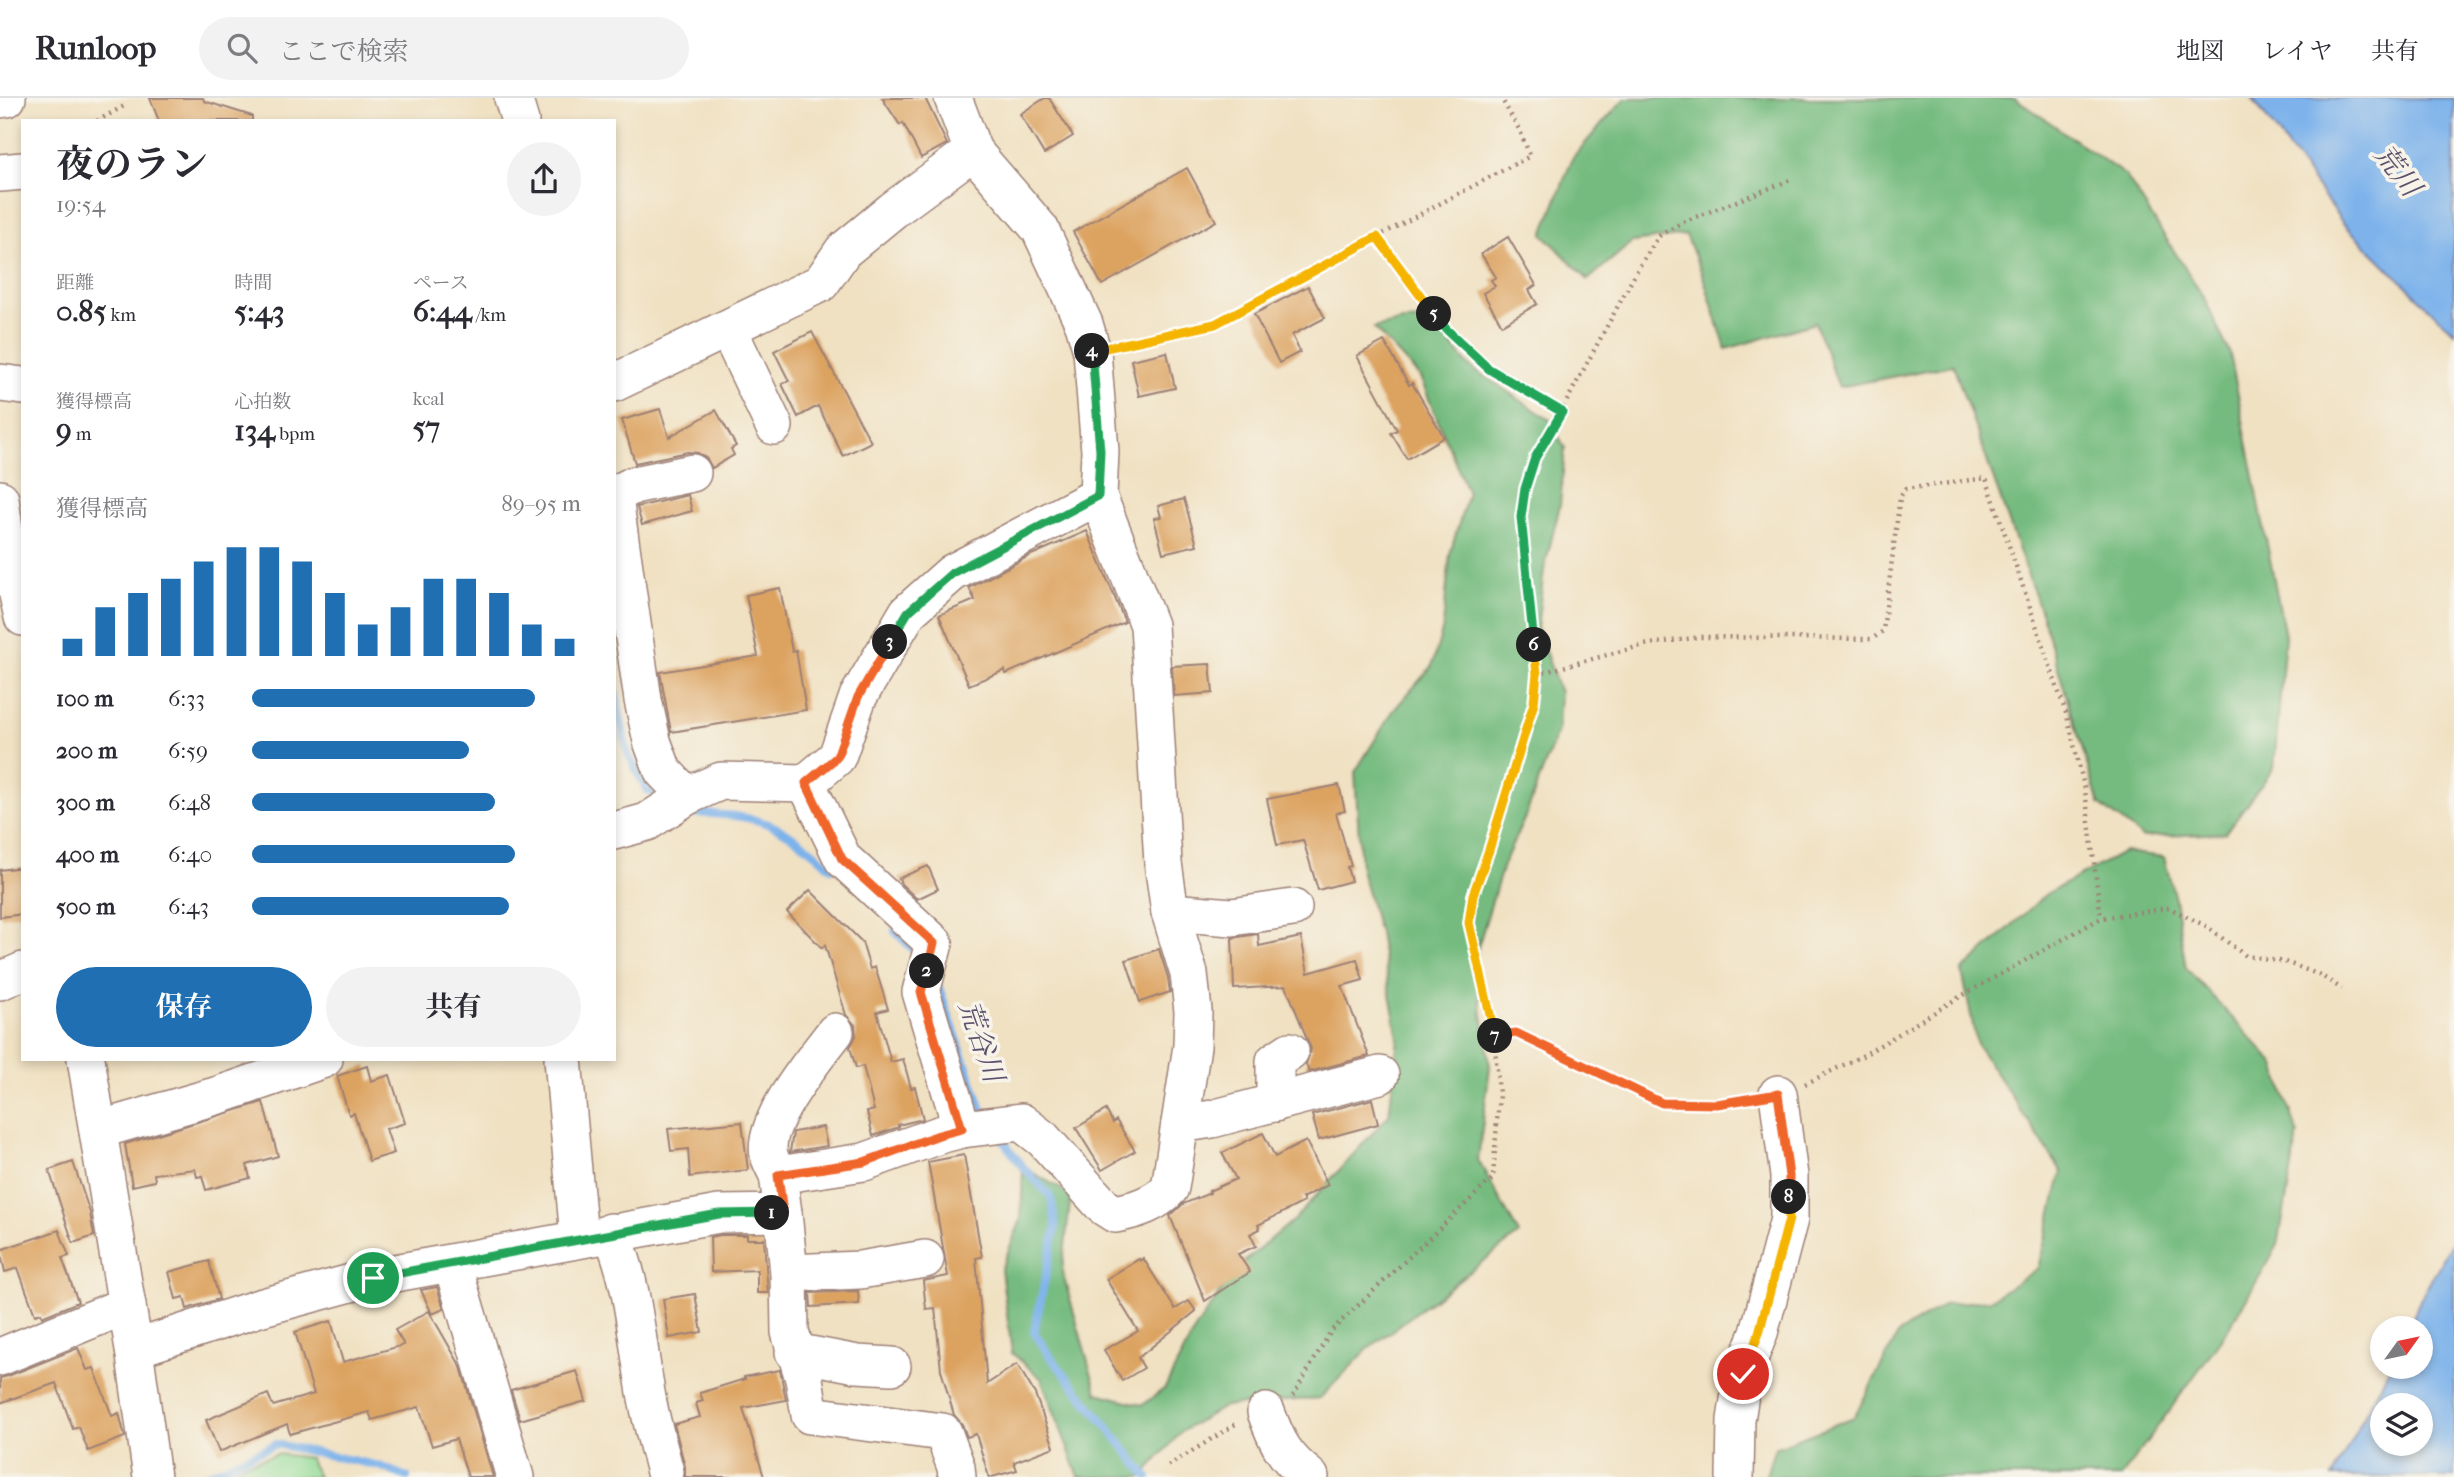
<!DOCTYPE html>
<html lang="ja">
<meta charset="utf-8">
<style>
:root{--surface:#fff;--page:#f2f2f3;--text:#2b2b33;--muted:#7c7c81;--line:#e1e1e2;--accent:#1f6fb2}
body{margin:0;font-family:"IM FELL French Canon","Noto Serif JP",serif;background:var(--page);color:var(--text);height:100vh;display:flex;flex-direction:column;font-size:26px;white-space:nowrap}
*{box-sizing:border-box;margin:0}
p{font-size:23px;color:var(--muted)}
.icon{flex:none;width:38px;height:38px;fill:none;stroke:currentColor;stroke-width:2;stroke-linecap:round;stroke-linejoin:round}
.map{position:relative;flex:1;overflow:hidden}
.details{position:absolute;left:21px;top:21px;width:595px;height:942px;display:flex;flex-direction:column;background:var(--surface);border-radius:0px;box-shadow:0 4px 10px #0003}
.details>*{flex:none}
.needle{width:46px;rotate:57deg}
.buttons{position:absolute;left:2370px;top:1218px;display:grid;gap:14px}
.buttons a{display:grid;place-items:center;width:63px;height:63px;border-radius:50%;background:var(--surface);box-shadow:0 4px 10px #0003;font-size:35px}
.pin{position:absolute;display:grid;place-items:center;width:60px;height:60px;color:#fff;margin:-30px;border:4px solid #fff;border-radius:50%;box-shadow:0 2px 7px #0007}
.km{position:absolute;width:35px;height:35px;margin:-18px;border-radius:50%;background:#222;color:#fff;font-size:19px;line-height:35px;text-align:center}
.round{display:grid;place-items:center;flex:none;width:74px;height:74px;border-radius:37px;background:var(--page)}
.head{display:flex;align-items:center;justify-content:space-between;height:119px;padding:0 35px}
h1{font-size:38px;font-weight:700;line-height:52px}
.metrics{display:grid;grid-template-columns:repeat(3,1fr);gap:10px;height:119px;padding:7px 35px}
.metrics div{display:grid;align-content:center}
.metrics b{font-size:30px;font-weight:700}
.metrics small{font-size:19px;font-weight:400}
.metrics p{font-size:19px}
.chart{height:196px;padding:14px 35px}
.chart p{display:flex;justify-content:space-between}
.chart svg{width:100%;height:126px;margin-top:7px;stroke:var(--accent);stroke-width:6}
.button{display:flex;gap:14px;margin-top:auto;padding:14px 35px}
.button a{flex:1;height:80px;border-radius:42px;background:var(--accent);color:#fff;font-size:28px;font-weight:700;line-height:80px;text-align:center}
.button a+a{background:var(--page);color:var(--text)}
ul{padding:0 35px;list-style:none;font-size:23px}
li{display:grid;grid-template-columns:112px 84px 1fr;align-items:center;height:52px}
li i{height:18px;border-radius:9px;background:var(--accent)}
header{display:flex;align-items:center;gap:42px;box-sizing:border-box;height:98px;padding:0 35px;background:var(--surface);border-bottom:2px solid var(--line)}
header strong{font-size:33px}
nav{display:flex;gap:38px;margin-inline-start:auto;font-size:24px}
.search{width:490px;height:63px;background:var(--page);display:flex;align-items:center;gap:18px;box-sizing:border-box;padding:0 24px;border-radius:38px;color:var(--muted);font-size:26px}
.map>svg:first-child{display:block}
.green{fill:#92db96;stroke:#6e7d60;stroke-width:2}
.forest{fill:#75bb7f;stroke:#606d55;stroke-width:2}
.water{fill:#7db2eb;stroke:#64688b;stroke-width:2;fill-rule:evenodd}
.lines{fill:none;stroke-linecap:round;stroke-linejoin:round}
.stream{stroke:#7db2eb;stroke-width:8}
.building{fill:#dca25f}
.minor-casing{stroke:#9d8076;stroke-width:40}
.path{stroke:#9d8076;stroke-width:4.5;stroke-dasharray:2 5;stroke-linecap:butt}
.minor{stroke:#fff;stroke-width:37}
.split-1-casing{stroke:#fff;stroke-width:14}
.split-2-casing{stroke:#fff;stroke-width:14}
.split-3-casing{stroke:#fff;stroke-width:14}
.split-4-casing{stroke:#fff;stroke-width:14}
.split-5-casing{stroke:#fff;stroke-width:14}
.split-6-casing{stroke:#fff;stroke-width:14}
.split-7-casing{stroke:#fff;stroke-width:14}
.split-8-casing{stroke:#fff;stroke-width:14}
.split-9-casing{stroke:#fff;stroke-width:14}
.split-1{stroke:#22a559;stroke-width:9}
.split-2{stroke:#f0652b;stroke-width:9}
.split-3{stroke:#f0652b;stroke-width:9}
.split-4{stroke:#22a559;stroke-width:9}
.split-5{stroke:#f5b400;stroke-width:9}
.split-6{stroke:#22a559;stroke-width:9}
.split-7{stroke:#f5b400;stroke-width:9}
.split-8{stroke:#f0652b;stroke-width:9}
.split-9{stroke:#f5b400;stroke-width:9}
.labels{text-anchor:middle;stroke-width:7;stroke-linejoin:round;paint-order:stroke}
.water-label{font-size:28px;font-style:italic;fill:#5c526e;stroke:#f7f3e8}
</style>
<header>
<strong>Runloop</strong>
<div class="search"><svg class="icon" aria-label="search" viewBox="0 0 24 24"><circle cx="10" cy="10" r="6"/><path d="M15 15l6 6"/></svg>ここで検索</div>
<nav><a>地図</a><a>レイヤ</a><a>共有</a></nav>
</header>
<div class="map">
<svg width="2454" height="1379" viewBox="0 0 2454 1379">
<rect width="100%" height="100%" fill="#f7f3e8"/>
<filter id="ink" filterUnits="userSpaceOnUse"><feTurbulence type="fractalNoise" baseFrequency=".0143" numOctaves="2"/><feDisplacementMap in="SourceGraphic" scale="14" xChannelSelector="R" yChannelSelector="G"/><feConvolveMatrix kernelMatrix="1 2 1 2 8 2 1 2 1" color-interpolation-filters="sRGB"/></filter>
<filter id="wash" filterUnits="userSpaceOnUse"><feTurbulence type="fractalNoise" baseFrequency=".00686" numOctaves="4" result="noise"/><feDisplacementMap in="SourceGraphic" scale="28" xChannelSelector="R" yChannelSelector="G"/><feGaussianBlur stdDeviation="1.57" result="paint"/><feColorMatrix in="noise" values="0 0 0 0 0 0 0 0 0 0 0 0 0 0 0 0 0 1.4 0 .05"/><feComposite in="paint" operator="in"/></filter>
<g filter="url(#wash)">
<rect width="100%" height="100%" fill="#f0e1c2"/>
<!-- green -->
<polygon class="green" points="277,1356 309,1360 318,1379 223,1379 244,1366"/>
<!-- forest -->
<g class="forest">
<polygon points="1625,0 2015,0 2126,78 2204,200 2230,256 2285,538 2274,670 2225,735 2142,739 2099,706 2043,520 1953,267 1839,289 1815,225 1726,251 1702,175 1686,137 1632,144 1588,182 1543,136 1573,59"/>
<polygon points="1431,222 1469,268 1550,322 1565,350 1560,407 1544,472 1537,530 1560,595 1558,632 1525,719 1503,767 1474,862 1490,969 1478,1062 1519,1136 1368,1251 1320,1300 1225,1308 1181,1334 1142,1379 1079,1379 1041,1280 1012,1255 1001,1171 1021,1122 1023,1069 1071,1097 1062,1173 1097,1295 1143,1307 1165,1290 1197,1228 1239,1168 1296,1120 1389,1017 1398,940 1379,835 1361,771 1355,674 1393,613 1432,568 1443,529 1450,456 1468,395 1420,279 1374,230 1403,223"/>
<polygon points="2124,754 2164,759 2175,801 2186,870 2274,965 2298,1036 2278,1147 2229,1230 2121,1379 1765,1379 1775,1350 1854,1319 1899,1235 1946,1206 1990,1202 2038,1170 2062,1074 1977,947 1962,873 2046,796"/>
</g>
<!-- water -->
<g class="water">
<polygon points="2252,0 2454,0 2454,235 2343,125"/>
<path d="M2454 1141V1379H2332L2390 1269H2420V1230H2408L2421 1200ZM2382 1307H2420V1346H2382Z"/>
</g>
<g class="lines">
<!-- stream -->
<g class="stream">
<polyline points="614,589 628,656 646,691 665,702"/>
<path d="M686 713 689 715C756 717 782 723 831 770"/>
<polyline points="895,833 920,859"/>
<polyline points="937,884 984,1017"/>
<polyline points="998,1036 1023,1069 1051,1099 1056,1129 1034,1234 1049,1257 1148,1379"/>
<polyline points="202,1379 276,1346 379,1368 407,1379"/>
</g>
</g>
<g id="blocks">
<!-- building -->
<g class="building">
<polygon points="150,0 203,0 204,3 252,18 252,23 159,23"/>
<polygon points="882,0 925,0 947,46 921,60 903,25 900,27"/>
<polygon points="1045,0 1049,0 1073,38 1044,56 1020,16"/>
<polygon points="1187,70 1216,123 1102,187 1073,134"/>
<polygon points="1508,139 1536,187 1529,192 1537,206 1502,227 1483,195 1495,188 1491,182 1496,179 1481,156"/>
<polygon points="1308,188 1325,220 1292,237 1300,254 1279,265 1254,216"/>
<polygon points="812,234 871,344 843,358 818,308 798,319 782,286 789,283 774,253"/>
<polygon points="1384,243 1409,287 1412,285 1444,339 1407,361 1391,335 1397,332 1357,258"/>
<polygon points="1167,254 1175,290 1139,298 1131,262"/>
<polygon points="660,311 669,339 716,312 736,348 731,351 734,357 712,370 707,361 698,355 688,354 635,365 622,322"/>
<polygon points="688,397 692,413 642,427 637,409"/>
<polygon points="1184,401 1197,447 1163,455 1154,420 1161,419 1158,408"/>
<polygon points="1087,433 1125,524 1006,576 1005,572 969,587 939,517 975,502 969,490 1029,458"/>
<polygon points="780,490 792,553 796,552 806,612 671,634 660,574 758,558 746,497"/>
<polygon points="1210,566 1213,595 1174,598 1172,568"/>
<polygon points="1339,687 1345,713 1336,715 1351,768 1347,769 1351,783 1318,792 1303,742 1277,747 1267,701"/>
<polygon points="928,768 938,791 917,801 901,786 899,780"/>
<polygon points="23,769 23,816 0,819 0,772"/>
<polygon points="810,792 862,844 870,871 875,869 888,911 877,914 891,964 903,961 911,990 915,989 923,1021 898,1027 899,1029 873,1038 867,1014 874,1012 863,968 856,970 850,949 856,938 855,927 846,917 825,847 822,850 787,814"/>
<polygon points="1258,836 1259,848 1301,839 1308,875 1357,861 1363,882 1342,888 1369,958 1309,974 1306,966 1311,951 1286,888 1234,891 1232,840"/>
<polygon points="1159,851 1168,880 1170,894 1140,904 1126,862"/>
<polygon points="367,968 371,983 390,977 405,1025 386,1031 394,1055 369,1063 354,1015 349,1017 337,978"/>
<polygon points="1372,1001 1378,1026 1319,1042 1312,1017"/>
<polygon points="263,1004 278,1058 247,1067 250,1080 206,1092 202,1078 197,1079 195,1071 154,1076 155,1083 132,1088 125,1046"/>
<polygon points="1106,1012 1113,1025 1116,1022 1135,1053 1102,1072 1076,1030"/>
<polygon points="742,1024 748,1072 690,1079 688,1051 671,1053 668,1031"/>
<polygon points="823,1029 827,1048 790,1054 793,1034"/>
<polygon points="1263,1035 1275,1059 1306,1043 1328,1087 1302,1100 1304,1104 1258,1127 1260,1131 1250,1136 1256,1148 1238,1156 1250,1174 1205,1203 1170,1118 1183,1106 1210,1095 1209,1093 1236,1081 1222,1055"/>
<polygon points="964,1057 982,1159 976,1160 987,1286 1017,1266 1035,1296 1054,1349 1014,1364 1017,1372 992,1379 989,1379 976,1336 967,1339 962,1326 954,1317 941,1272 935,1210 926,1211 923,1183 948,1178 928,1064"/>
<polygon points="73,1064 90,1115 94,1138 73,1145 49,1072"/>
<polygon points="59,1132 69,1158 62,1160 78,1204 42,1219 41,1215 35,1217 18,1170 5,1174 0,1152"/>
<polygon points="721,1137 747,1137 747,1141 764,1141 768,1195 757,1195 757,1172 711,1174 710,1139"/>
<polygon points="1143,1160 1175,1211 1189,1203 1196,1213 1138,1260 1144,1270 1122,1283 1104,1252 1138,1233 1106,1181 1139,1161 1140,1163"/>
<polygon points="209,1163 219,1201 187,1211 184,1199 176,1201 169,1174"/>
<polygon points="437,1189 444,1211 432,1216 421,1192"/>
<polygon points="858,1193 859,1206 811,1209 810,1195"/>
<polygon points="695,1196 702,1234 669,1240 663,1201"/>
<polygon points="429,1213 461,1269 493,1379 468,1379 456,1341 432,1348 419,1309 372,1322 369,1314 290,1336 287,1326 219,1354 206,1322 268,1296 273,1308 314,1296 295,1234 331,1223 343,1264 404,1247 395,1232"/>
<polygon points="78,1250 87,1272 94,1270 112,1318 119,1315 125,1339 88,1353 79,1329 73,1331 56,1285 0,1305 0,1280 8,1278"/>
<polygon points="780,1272 786,1302 743,1310 764,1379 685,1379 685,1369 674,1326 700,1319 696,1305 703,1303 700,1295 745,1281 744,1279"/>
<polygon points="577,1273 586,1303 520,1322 511,1292"/>
</g>
</g>
</g>
<g filter="url(#ink)">
<use href="#blocks" fill-opacity="0" stroke="#9d8076" stroke-width="2"/>
<g class="lines">
<!-- minor casing -->
<g class="minor-casing">
<g id="minor">
<polyline points="513,0 520,23"/>
<polyline points="0,1 7,0"/>
<polyline points="0,75 23,73"/>
<polyline points="728,231 774,328"/>
<polyline points="0,285 23,288"/>
<polyline points="614,285 821,185 843,153 893,112 973,53"/>
<polyline points="614,397 634,387 692,375"/>
<polyline points="614,400 643,602 652,643 663,673 687,698"/>
<polyline points="0,401 5,439 23,519"/>
<polyline points="806,685 843,761 934,845 921,894 962,1031"/>
<polyline points="614,733 647,724 687,698 721,683 806,685 837,659 858,599 908,514 952,475 1098,398"/>
<polyline points="1170,814 1232,819 1293,810"/>
<polyline points="0,883 23,873"/>
<polyline points="86,961 134,1251 152,1379"/>
<polyline points="563,961 579,1140"/>
<polyline points="1275,1005 1275,963 1290,953"/>
<polyline points="1180,1026 1212,1021 1380,977"/>
<polyline points="98,1032 219,997 324,961"/>
<path d="M778 1077C775 1071 771 1064 769 1057 761 1024 815 960 835 934"/>
<polyline points="783,1115 789,1175 790,1234 804,1281 810,1317 943,1334 956,1369 957,1379"/>
<path d="M611 1134C633 1183 636 1236 645 1288 649 1317 658 1346 665 1374"/>
<polyline points="452,1165 515,1379"/>
<polyline points="789,1175 860,1172 925,1161"/>
<path d="M134 1251 259 1210 373 1179 719 1116 783 1115 778 1077 864 1064 939 1037 962 1031 1021 1024 1043 1041 1104 1109 1115 1116C1136 1112 1156 1106 1170 1090L1192 948 1193 913 1189 876 1170 814 1163 765 1149 527 1098 398 1100 353 1092 253 1084 226 1040 131 973 53 953 0"/>
<polyline points="794,1254 857,1266 892,1268"/>
<polyline points="0,1259 127,1207"/>
<path d="M1266 1314C1277 1344 1284 1359 1310 1379"/>
<polyline points="1735,1379 1736,1322 1743,1276 1759,1235 1789,1121 1789,1078 1778,996"/>
</g>
</g>
<!-- path -->
<g class="path">
<polyline points="97,23 124,8"/>
<polyline points="1377,139 1530,58 1520,33 1501,0"/>
<polyline points="1121,247 1215,226 1377,139 1447,231 1489,271 1562,314"/>
<polyline points="1537,576 1644,547 1700,539 1872,541 1883,533 1900,399 1905,391 1986,380 2067,618 2085,692 2101,820"/>
<polyline points="1494,938 1516,935 1662,1005 1717,1006 1750,1001"/>
<polyline points="1805,986 1864,957 1956,901 2101,820 2169,810 2206,828 2246,858 2285,864 2320,877 2342,891"/>
<polyline points="1293,1298 1331,1233 1493,1080 1499,996 1494,938 1469,825 1473,797 1489,752 1534,605 1537,576 1521,419 1525,391 1536,360 1639,169 1659,138 1683,124 1793,81"/>
<polyline points="1168,1368 1239,1324"/>
</g>
<!-- minor -->
<use href="#minor" class="minor"/>
</g>
</g>
<g class="lines" filter="url(#ink)">
<!-- split-1 casing -->
<g class="split-1-casing">
<polyline id="split-1" points="373,1180 719,1116 772,1115"/>
</g>
<!-- split-2 casing -->
<g class="split-2-casing">
<polyline id="split-2" points="772,1115 783,1115 778,1077 864,1064 939,1037 962,1031 921,894 927,873"/>
</g>
<!-- split-3 casing -->
<g class="split-3-casing">
<polyline id="split-3" points="890,544 858,599 837,659 806,685 842,761 934,845 927,873"/>
</g>
<!-- split-4 casing -->
<g class="split-4-casing">
<polyline id="split-4" points="890,544 908,514 952,475 1098,398 1100,353 1092,253"/>
</g>
<!-- split-5 casing -->
<g class="split-5-casing">
<polyline id="split-5" points="1092,253 1215,226 1377,139 1434,216"/>
</g>
<!-- split-6 casing -->
<g class="split-6-casing">
<polyline id="split-6" points="1434,216 1447,232 1489,271 1562,314 1535,360 1525,391 1521,419 1534,547"/>
</g>
<!-- split-7 casing -->
<g class="split-7-casing">
<polyline id="split-7" points="1495,938 1469,825 1473,797 1489,752 1534,605 1537,576 1534,547"/>
</g>
<!-- split-8 casing -->
<g class="split-8-casing">
<polyline id="split-8" points="1495,938 1516,935 1662,1005 1717,1006 1778,996 1789,1078 1789,1099"/>
</g>
<!-- split-9 casing -->
<g class="split-9-casing">
<polyline id="split-9" points="1743,1276 1759,1235 1789,1121 1789,1099"/>
</g>
<!-- split-1 -->
<use href="#split-1" class="split-1"/>
<!-- split-2 -->
<use href="#split-2" class="split-2"/>
<!-- split-3 -->
<use href="#split-3" class="split-3"/>
<!-- split-4 -->
<use href="#split-4" class="split-4"/>
<!-- split-5 -->
<use href="#split-5" class="split-5"/>
<!-- split-6 -->
<use href="#split-6" class="split-6"/>
<!-- split-7 -->
<use href="#split-7" class="split-7"/>
<!-- split-8 -->
<use href="#split-8" class="split-8"/>
<!-- split-9 -->
<use href="#split-9" class="split-9"/>
</g>
<g class="labels">
<!-- water labels -->
<g class="water-label">
<text transform="translate(2398 72) rotate(52)" y="10">荒川</text>
<text transform="translate(982 943) rotate(71)" y="10">荒谷川</text>
</g>
</g>
</svg>
<div class="buttons">
<a><svg class="needle" viewBox="-14 -14 28 28"><path d="M0-13l5 13h-10z" fill="#e53935"/><path d="M0 13l5-13h-10z" fill="#7c7c81"/></svg></a>
<a><svg class="icon" aria-label="layers" viewBox="0 0 24 24"><path d="M12 4l9 5-9 5-9-5zM3 14l9 5 9-5"/></svg></a>
</div>
<div class="pin" style="left:373px;top:1180px;background:#1e9e55"><svg class="icon" aria-label="arrive" viewBox="0 0 24 24"><path d="M6 21V4h12l-3 4 3 4H6"/></svg></div>
<div class="pin" style="left:1743px;top:1276px;background:#d93025"><svg class="icon" aria-label="check" viewBox="0 0 24 24"><path d="M5 12l5 5 9-10"/></svg></div>
<b class="km" style="left:772px;top:1115px">1</b>
<b class="km" style="left:927px;top:873px">2</b>
<b class="km" style="left:890px;top:544px">3</b>
<b class="km" style="left:1092px;top:253px">4</b>
<b class="km" style="left:1434px;top:216px">5</b>
<b class="km" style="left:1534px;top:547px">6</b>
<b class="km" style="left:1495px;top:938px">7</b>
<b class="km" style="left:1789px;top:1099px">8</b>
<section class="details">
<div class="head"><div><h1>夜のラン</h1><p>19:54</p></div><a class="round"><svg class="icon" aria-label="share" viewBox="0 0 24 24"><path d="M12 15V3M7 8l5-5 5 5M5 13v7h14v-7"/></svg></a></div>
<div class="metrics">
<div><p>距離</p><b>0.85<small> km</small></b></div>
<div><p>時間</p><b>5:43</b></div>
<div><p>ペース</p><b>6:44<small> /km</small></b></div>
</div>
<div class="metrics">
<div><p>獲得標高</p><b>9<small> m</small></b></div>
<div><p>心拍数</p><b>134<small> bpm</small></b></div>
<div><p>kcal</p><b>57</b></div>
</div>
<div class="chart"><p><span>獲得標高</span>89–95 m</p>
<svg viewBox="0 0 160 44" preserveAspectRatio="none"><path d="M5 44V38M15 44V27M25 44V22M35 44V17M45 44V11M55 44V6M65 44V6M75 44V11M85 44V22M95 44V33M105 44V27M115 44V17M125 44V17M135 44V22M145 44V33M155 44V38"/></svg>
</div>
<ul>
<li><b>100 m</b>6:33<i style="width:86%"></i></li>
<li><b>200 m</b>6:59<i style="width:66%"></i></li>
<li><b>300 m</b>6:48<i style="width:74%"></i></li>
<li><b>400 m</b>6:40<i style="width:80%"></i></li>
<li><b>500 m</b>6:43<i style="width:78%"></i></li>
</ul>
<div class="button"><a>保存</a><a>共有</a></div>
</section>
</div>
